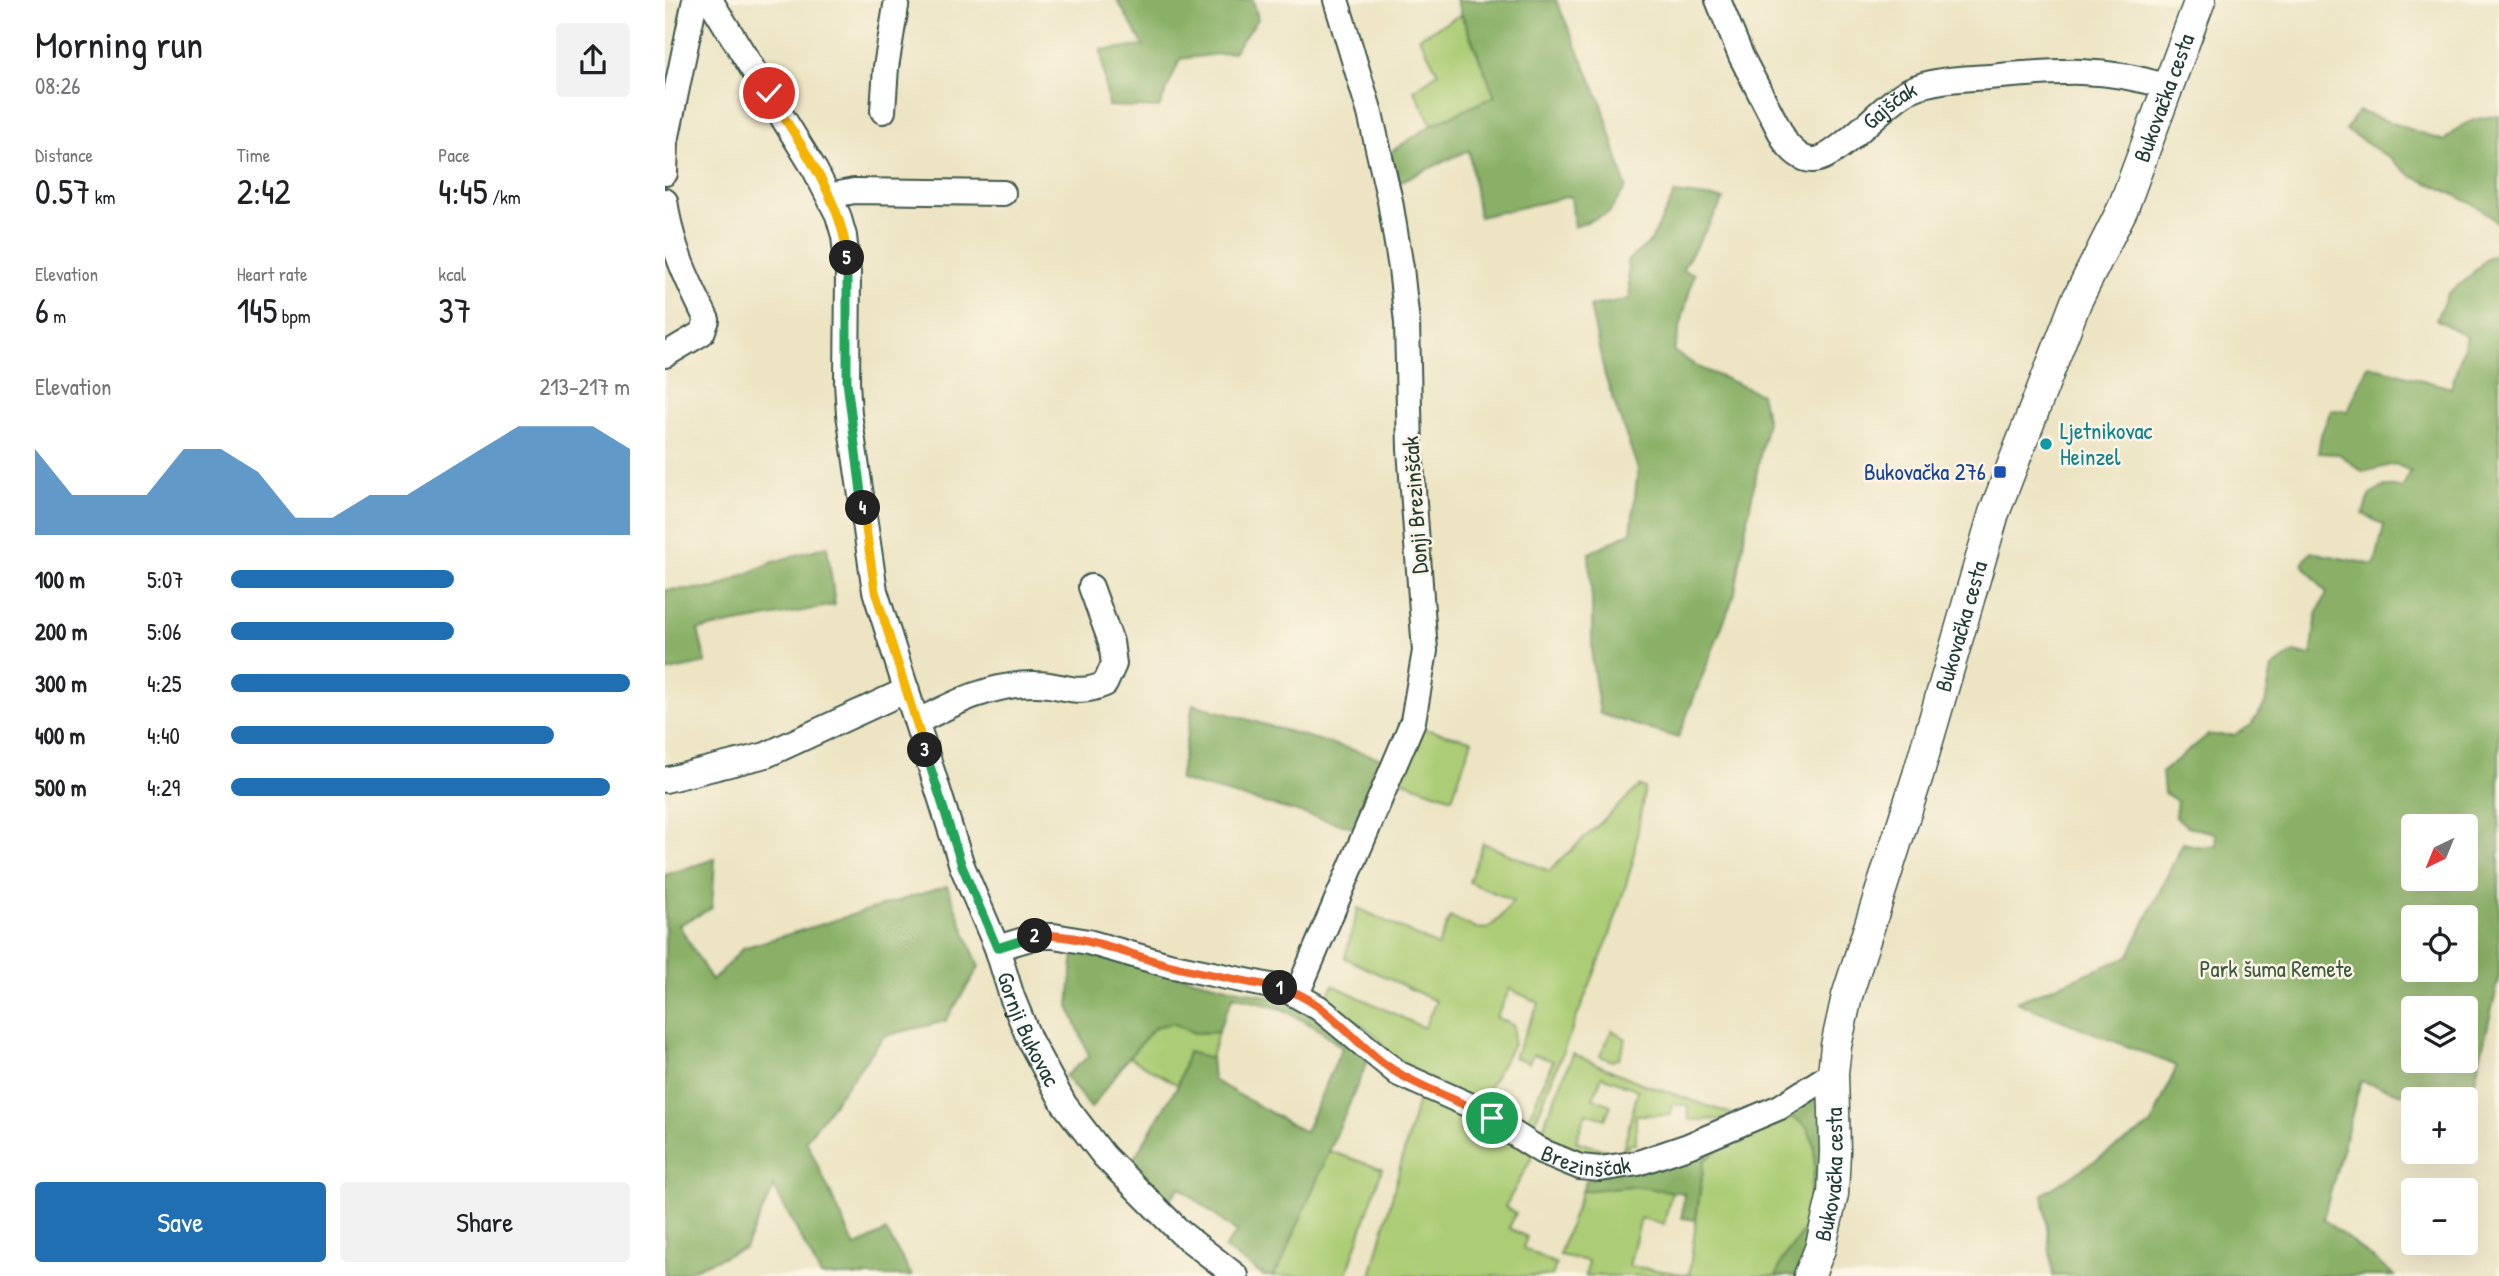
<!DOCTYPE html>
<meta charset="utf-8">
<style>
:root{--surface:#fff;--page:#f2f2f2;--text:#202124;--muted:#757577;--accent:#1f6fb2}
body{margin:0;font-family:"Patrick Hand",sans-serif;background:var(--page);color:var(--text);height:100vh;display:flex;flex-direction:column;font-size:26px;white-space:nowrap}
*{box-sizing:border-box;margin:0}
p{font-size:23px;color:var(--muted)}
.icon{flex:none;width:38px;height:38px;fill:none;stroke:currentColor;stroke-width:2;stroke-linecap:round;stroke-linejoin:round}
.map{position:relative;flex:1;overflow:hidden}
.sheet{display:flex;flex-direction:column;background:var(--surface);width:665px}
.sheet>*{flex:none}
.needle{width:46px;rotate:223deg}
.tools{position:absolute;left:1736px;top:814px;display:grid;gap:14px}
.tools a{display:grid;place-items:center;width:77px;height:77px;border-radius:7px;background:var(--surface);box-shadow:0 7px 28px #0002;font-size:35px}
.pin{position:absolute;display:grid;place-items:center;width:60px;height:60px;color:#fff;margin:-30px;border:4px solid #fff;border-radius:50%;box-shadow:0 2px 7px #0007}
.km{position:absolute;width:35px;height:35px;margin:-18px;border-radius:50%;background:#222;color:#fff;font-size:19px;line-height:35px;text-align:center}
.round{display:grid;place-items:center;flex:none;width:74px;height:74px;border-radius:7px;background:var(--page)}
.summary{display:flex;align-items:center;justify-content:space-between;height:119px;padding:0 35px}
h1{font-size:38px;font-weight:600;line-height:52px}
.stats{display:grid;grid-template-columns:repeat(3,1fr);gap:10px;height:119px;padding:7px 35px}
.stats div{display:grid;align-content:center}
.stats b{font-size:35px;font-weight:600}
.stats small{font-size:19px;font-weight:400}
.stats p{font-size:19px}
.chart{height:196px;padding:14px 35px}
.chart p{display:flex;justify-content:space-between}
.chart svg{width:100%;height:126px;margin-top:7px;fill:var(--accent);opacity:.7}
.cta{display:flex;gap:14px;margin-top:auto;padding:14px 35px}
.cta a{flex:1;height:80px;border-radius:7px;background:var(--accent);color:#fff;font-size:28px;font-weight:600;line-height:80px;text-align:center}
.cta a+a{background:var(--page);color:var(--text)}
ul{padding:0 35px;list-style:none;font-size:23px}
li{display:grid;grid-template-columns:112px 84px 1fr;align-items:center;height:52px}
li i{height:18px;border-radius:9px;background:var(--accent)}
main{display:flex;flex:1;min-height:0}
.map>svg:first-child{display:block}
.green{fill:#accc74;stroke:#668454;stroke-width:2}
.forest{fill:#89b066;stroke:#54764d;stroke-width:2;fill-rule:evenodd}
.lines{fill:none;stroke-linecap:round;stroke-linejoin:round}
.minor-casing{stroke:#3e5649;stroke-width:28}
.major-casing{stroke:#3e5649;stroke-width:33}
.minor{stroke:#fff;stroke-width:24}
.major{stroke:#fff;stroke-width:30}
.split-1-casing{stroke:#fff;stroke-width:14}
.split-2-casing{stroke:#fff;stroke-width:14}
.split-3-casing{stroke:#fff;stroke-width:14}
.split-4-casing{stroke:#fff;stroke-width:14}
.split-5-casing{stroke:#fff;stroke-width:14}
.split-6-casing{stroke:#fff;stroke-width:14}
.split-1{stroke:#f0652b;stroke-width:9}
.split-2{stroke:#f0652b;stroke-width:9}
.split-3{stroke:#22a559;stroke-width:9}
.split-4{stroke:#f5b400;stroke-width:9}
.split-5{stroke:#22a559;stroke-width:9}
.split-6{stroke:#f5b400;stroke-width:9}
.culture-dot{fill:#0f9aa8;stroke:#fcf5e5;stroke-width:2.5}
.transit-dot{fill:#1a4fb4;stroke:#fcf5e5;stroke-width:2.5}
.labels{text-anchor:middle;stroke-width:5;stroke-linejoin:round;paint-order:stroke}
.street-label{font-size:23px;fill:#1f3d34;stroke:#fcf5e5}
.culture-label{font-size:23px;fill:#0d838f;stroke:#fcf5e5;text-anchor:start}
.transit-label{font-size:23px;fill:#164399;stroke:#fcf5e5;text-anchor:end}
.park-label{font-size:23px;fill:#3b5a41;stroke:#fcf5e5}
</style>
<main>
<section class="sheet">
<div class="summary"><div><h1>Morning run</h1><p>08:26</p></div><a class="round"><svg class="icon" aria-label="share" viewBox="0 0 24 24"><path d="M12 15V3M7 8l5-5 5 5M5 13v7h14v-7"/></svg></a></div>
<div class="stats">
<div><p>Distance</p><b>0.57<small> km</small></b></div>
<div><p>Time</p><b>2:42</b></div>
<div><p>Pace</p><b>4:45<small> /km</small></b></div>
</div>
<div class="stats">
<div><p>Elevation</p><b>6<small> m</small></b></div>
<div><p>Heart rate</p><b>145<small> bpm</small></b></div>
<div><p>kcal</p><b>37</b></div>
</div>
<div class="chart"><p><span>Elevation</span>213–217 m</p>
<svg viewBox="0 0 160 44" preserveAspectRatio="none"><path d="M0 44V14L10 30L20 30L30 30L40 14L50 14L60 22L70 38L80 38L90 30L100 30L110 22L120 14L130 6L140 6L150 6L160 14V44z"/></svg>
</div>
<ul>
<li><b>100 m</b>5:07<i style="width:56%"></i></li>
<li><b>200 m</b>5:06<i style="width:56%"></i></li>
<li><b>300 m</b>4:25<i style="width:100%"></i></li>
<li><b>400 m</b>4:40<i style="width:81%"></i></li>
<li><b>500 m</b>4:29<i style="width:95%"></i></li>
</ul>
<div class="cta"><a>Save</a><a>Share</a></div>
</section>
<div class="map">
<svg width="1834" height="1276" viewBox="0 0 1834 1276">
<rect width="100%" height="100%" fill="#fcf5e5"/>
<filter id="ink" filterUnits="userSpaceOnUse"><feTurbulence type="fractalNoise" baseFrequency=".0143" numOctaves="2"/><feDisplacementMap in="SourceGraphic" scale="14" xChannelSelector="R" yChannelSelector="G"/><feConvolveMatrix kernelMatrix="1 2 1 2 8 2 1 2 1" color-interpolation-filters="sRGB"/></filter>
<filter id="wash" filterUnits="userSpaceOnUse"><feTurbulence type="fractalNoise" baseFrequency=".00686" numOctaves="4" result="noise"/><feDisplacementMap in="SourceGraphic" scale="28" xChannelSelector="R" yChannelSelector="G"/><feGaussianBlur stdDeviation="1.57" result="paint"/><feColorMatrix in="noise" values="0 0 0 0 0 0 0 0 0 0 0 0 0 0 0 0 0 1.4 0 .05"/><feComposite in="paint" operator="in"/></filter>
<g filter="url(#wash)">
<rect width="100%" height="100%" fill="#ece4c3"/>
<!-- green -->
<g class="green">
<polygon points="796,15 830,96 767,125 749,90 773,73 754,37"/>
<polygon points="754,728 807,740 787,798 735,780"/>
<path d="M975 786 980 788 967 865 946 932 867 1129 863 1131 858 1130 888 1061 868 1054 864 1063 849 1057 874 1003 845 989 831 1017 849 1026 848 1044 815 1103 777 1086 722 1053C716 1029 678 1017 658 1004L668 985 759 1028 771 1001 680 958 693 908 773 946 785 917 810 928 822 929 834 919 848 901 804 882 818 843 884 871Z"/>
<polygon points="508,1023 529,1033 553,1032 546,1058 523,1052 513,1085 464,1057 490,1026"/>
<polygon points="947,1030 961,1039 954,1058 947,1061 935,1056"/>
<path d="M908 1054 976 1083 1075 1117C1057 1122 1042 1118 1024 1120L1023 1105H1006V1115H971V1144H963L962 1153H957L973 1090 937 1076 928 1098 946 1105 940 1119 921 1113 911 1141 949 1153 938 1162 875 1140V1135Z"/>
<polygon points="755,1092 798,1108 868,1155 840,1207 851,1213 844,1228 862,1237 858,1248 891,1264 887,1276 706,1276"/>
<polygon points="1128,1117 1142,1126 1149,1145 1150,1168 1139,1230 1117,1260 1111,1276 921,1276 923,1261 894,1255 917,1191 965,1186 1007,1190 999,1224 976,1218 964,1266 1024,1275 1039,1161 1059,1144"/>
<polygon points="664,1151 717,1169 681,1276 607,1276 613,1269"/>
</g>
<!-- forest -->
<g class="forest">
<polygon points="452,0 588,0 593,19 568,52 515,59 494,108 443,106 436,50 479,46"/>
<polygon points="791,0 891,0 937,104 961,187 944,213 909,227 906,196 814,217 804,150 732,183 724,153 767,125 830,96"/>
<path d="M1693 111 1779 141C1796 123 1809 117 1834 116V224L1817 209 1778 189 1748 177 1723 157 1681 130Z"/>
<polygon points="1010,193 1059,199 1017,270 1029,274 1009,351 1033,367 1096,394 1102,421 1082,521 1070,593 1013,738 935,714 927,661 927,600 924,553 966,532 973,469 940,376 925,306 965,299 962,261 986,241"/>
<path d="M1834 253V979L1802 1114 1801 1099H1754L1696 1081 1658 1219 1730 1276H1388L1378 1194 1486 1125 1512 1066 1351 1002 1463 957 1518 843 1536 847 1551 845 1550 833 1523 827 1510 816 1512 801 1499 793 1497 772 1543 735H1569L1586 725 1600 704 1607 668 1629 652 1646 656 1652 614 1662 593 1637 564 1646 552 1710 565 1719 525 1698 514 1704 496 1720 486 1737 488 1746 471 1730 464 1698 472 1674 454 1653 453 1656 435 1666 410 1683 411 1703 365 1786 388 1802 337 1771 319 1783 293 1801 280 1821 259ZM1748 826H1801V878H1748ZM1748 917H1801V970H1748ZM1748 1008H1801V1060H1748Z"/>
<polygon points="162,546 170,605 33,630 41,663 0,672 0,590 50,588 108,562"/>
<polygon points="528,704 716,758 691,828 514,780"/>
<polygon points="50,859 47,908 14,925 47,981 78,948 282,886 314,967 281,1021 219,1036 141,1140 190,1247 221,1231 247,1276 156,1276 109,1187 80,1248 11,1276 0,1276 0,875"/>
<polygon points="409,951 622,1001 658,1022 703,1060 617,1262 607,1276 599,1276 559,1248 572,1233 515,1187 501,1204 463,1168 513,1085 523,1052 546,1058 548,1080 640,1132 677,1048 653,1029 617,1009 568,996 553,1032 529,1033 508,1023 490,1027 464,1057 426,1108 400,1076 424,1056 404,1006"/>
<polygon points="1149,1094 1155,1099 1161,1180 1134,1276 1111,1276 1117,1261 1139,1230 1150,1168 1149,1145 1142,1127 1128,1117 1059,1144 1039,1161 1031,1220 1017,1218 1019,1193 965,1186 917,1191 921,1180"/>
</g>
</g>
<g filter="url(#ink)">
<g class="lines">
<!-- minor casing -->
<g class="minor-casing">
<g id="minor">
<path id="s1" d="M45 0 150 170 173 215 179 236 183 273 182 382 184 414 210 591 297 866 332 948 347 997 365 1041 399 1104 439 1156 516 1233 571 1276"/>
<path id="s2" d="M1053 0 1076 56 1121 143C1128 151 1136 160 1147 160 1170 162 1219 102 1245 90 1270 79 1297 79 1324 77 1390 71 1438 66 1503 87"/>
<polyline points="218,111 221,67 232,0"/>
<polyline points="0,173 1,141 30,0"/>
<polyline points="164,196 189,191 338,193"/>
<path d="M0 201C7 249 21 277 42 320L37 333 0 355"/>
<path d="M252 722C289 703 327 683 371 684 399 684 410 697 440 684L449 664 446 642 426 587"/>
<polyline points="0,780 101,755 242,690"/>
<path id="s3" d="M332 948 372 936H389L423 942 504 965 620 989 654 1008 734 1074 804 1105 876 1151 915 1167 935 1169 973 1163 1023 1146 1115 1107 1168 1073"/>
<polyline points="632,994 748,721 760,651 745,449 742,323 736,268 725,201 705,113 671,0"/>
</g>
</g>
<!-- major casing -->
<g class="major-casing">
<g id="major">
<path id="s4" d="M1144 1276 1155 1249 1168 1194 1170 1151 1168 1073 1171 1046 1182 996 1253 775 1329 513 1411 302 1458 208 1535 0"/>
</g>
</g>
<!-- minor -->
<use href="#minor" class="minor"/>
<!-- major -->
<use href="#major" class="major"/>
</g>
</g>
<g class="lines" filter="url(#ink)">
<!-- split-1 casing -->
<g class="split-1-casing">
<path id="split-1" d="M615 988C660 997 694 1051 733 1073 763 1091 796 1101 827 1118"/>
</g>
<!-- split-2 casing -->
<g class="split-2-casing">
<path id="split-2" d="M370 936C415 932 460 954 503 965 539 974 577 981 615 988"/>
</g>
<!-- split-3 casing -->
<g class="split-3-casing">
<polyline id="split-3" points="260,750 297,866 332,948 370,936"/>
</g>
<!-- split-4 casing -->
<g class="split-4-casing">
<polyline id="split-4" points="198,508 210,591 260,750"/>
</g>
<!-- split-5 casing -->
<g class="split-5-casing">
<polyline id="split-5" points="182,258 182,382 198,508"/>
</g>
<!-- split-6 casing -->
<g class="split-6-casing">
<path id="split-6" d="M104 93C133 142 178 200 182 258"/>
</g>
<!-- split-1 -->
<use href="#split-1" class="split-1"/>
<!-- split-2 -->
<use href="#split-2" class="split-2"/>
<!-- split-3 -->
<use href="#split-3" class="split-3"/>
<!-- split-4 -->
<use href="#split-4" class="split-4"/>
<!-- split-5 -->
<use href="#split-5" class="split-5"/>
<!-- split-6 -->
<use href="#split-6" class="split-6"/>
</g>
<!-- markers -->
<circle class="culture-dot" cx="1381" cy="444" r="7"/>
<rect class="transit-dot" x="1328" y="465" width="14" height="14" rx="3.5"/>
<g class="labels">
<!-- street labels -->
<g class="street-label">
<text dy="8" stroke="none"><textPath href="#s4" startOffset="1239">Bukovačka cesta</textPath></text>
<text dy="8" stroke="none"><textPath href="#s2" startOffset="287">Gajščak</textPath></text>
<text transform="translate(750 505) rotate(-94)" y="8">Donji Brezinščak</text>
<text dy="8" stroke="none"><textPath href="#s4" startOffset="672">Bukovačka cesta</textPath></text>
<text dy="8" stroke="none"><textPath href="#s1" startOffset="1094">Gornji Bukovac</textPath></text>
<text dy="8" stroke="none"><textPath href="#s3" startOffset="648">Brezinščak</textPath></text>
<text dy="8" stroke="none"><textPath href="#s4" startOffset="105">Bukovačka cesta</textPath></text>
</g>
<!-- culture labels -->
<g class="culture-label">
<text x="1395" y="439">Ljetnikovac<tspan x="1395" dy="26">Heinzel</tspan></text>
</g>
<!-- transit labels -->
<g class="transit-label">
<text x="1321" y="480">Bukovačka 276</text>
</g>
<!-- park labels -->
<g class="park-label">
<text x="1611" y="977">Park šuma Remete</text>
</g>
</g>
</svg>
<div class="tools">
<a><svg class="needle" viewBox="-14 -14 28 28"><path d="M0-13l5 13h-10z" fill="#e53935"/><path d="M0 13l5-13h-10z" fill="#757577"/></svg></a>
<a><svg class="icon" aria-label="locate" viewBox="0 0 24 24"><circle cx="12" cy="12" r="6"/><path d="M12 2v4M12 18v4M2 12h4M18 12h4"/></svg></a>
<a><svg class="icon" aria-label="layers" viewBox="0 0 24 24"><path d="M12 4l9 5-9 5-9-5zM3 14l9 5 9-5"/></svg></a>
<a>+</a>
<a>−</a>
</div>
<div class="pin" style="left:827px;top:1118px;background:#1e9e55"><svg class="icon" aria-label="arrive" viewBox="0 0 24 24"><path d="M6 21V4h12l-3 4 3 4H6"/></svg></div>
<div class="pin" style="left:104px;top:93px;background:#d93025"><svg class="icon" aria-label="check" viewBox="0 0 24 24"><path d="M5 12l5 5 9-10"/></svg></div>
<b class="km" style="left:615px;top:988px">1</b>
<b class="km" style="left:370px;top:936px">2</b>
<b class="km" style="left:260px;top:750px">3</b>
<b class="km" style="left:198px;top:508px">4</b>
<b class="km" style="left:182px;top:258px">5</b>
</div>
</main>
